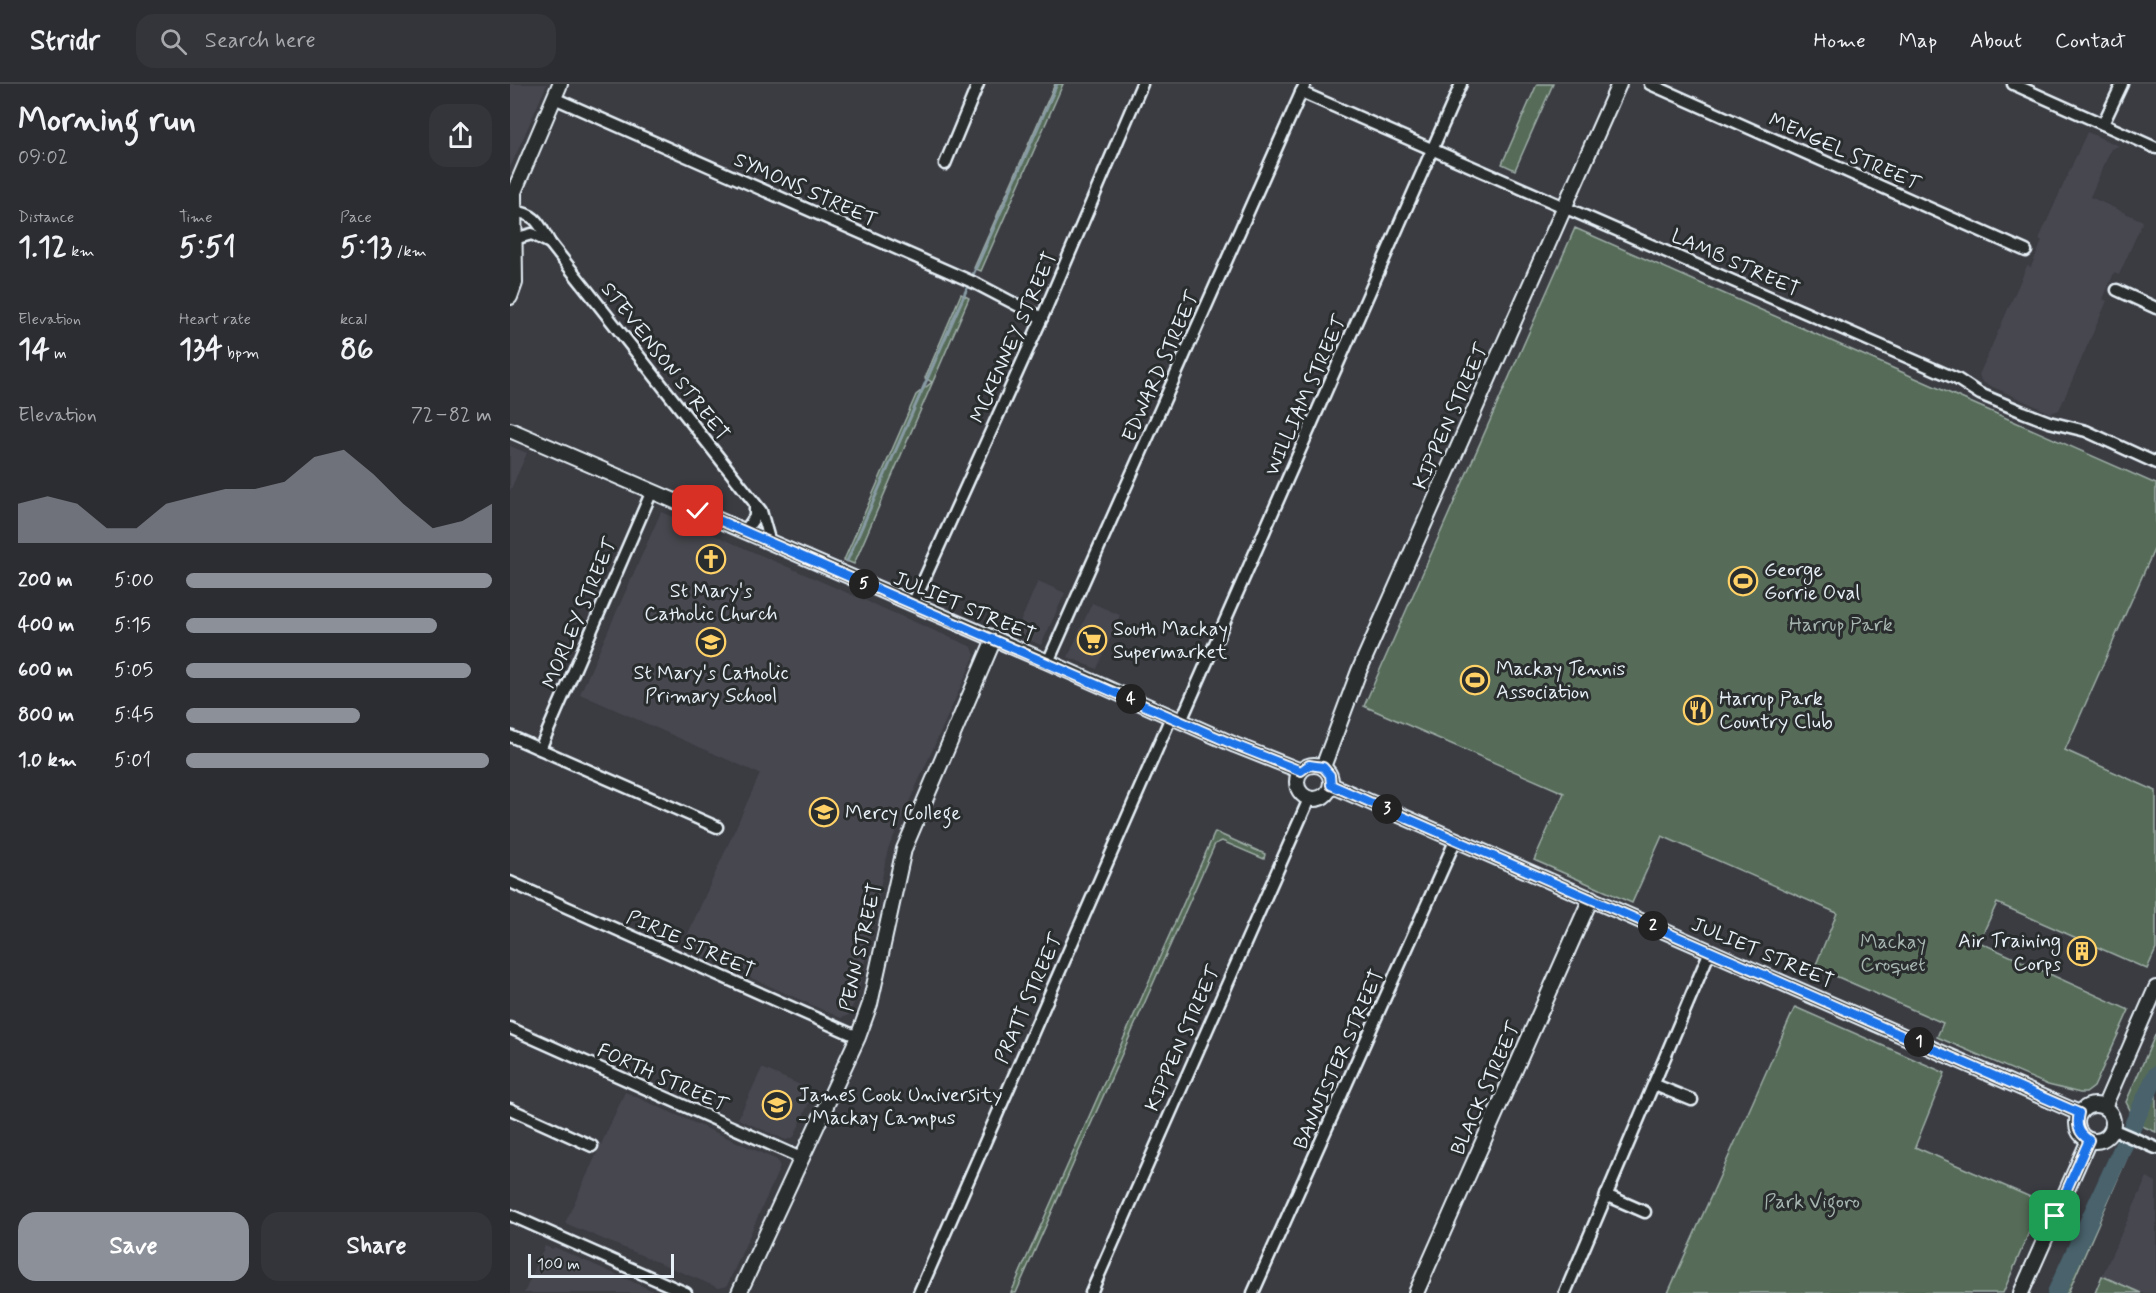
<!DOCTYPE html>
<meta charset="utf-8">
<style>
:root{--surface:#2c2d32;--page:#34353a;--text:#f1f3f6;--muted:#a6a8ac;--line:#48494d;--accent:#8c9099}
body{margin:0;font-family:Mynerve,sans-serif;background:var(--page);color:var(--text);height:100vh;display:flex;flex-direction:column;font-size:22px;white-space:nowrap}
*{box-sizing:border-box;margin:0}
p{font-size:20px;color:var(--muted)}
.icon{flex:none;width:33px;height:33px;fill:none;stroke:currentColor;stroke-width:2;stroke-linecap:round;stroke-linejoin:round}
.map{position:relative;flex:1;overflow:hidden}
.panel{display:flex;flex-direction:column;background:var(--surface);width:510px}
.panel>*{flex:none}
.scale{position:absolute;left:18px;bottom:15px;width:146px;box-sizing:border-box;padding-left:6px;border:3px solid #e8f1f8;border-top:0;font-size:16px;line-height:21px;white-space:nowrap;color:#e8f1f8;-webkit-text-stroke:4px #2a2d2e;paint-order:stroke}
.pin{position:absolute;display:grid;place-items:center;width:51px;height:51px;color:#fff;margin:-26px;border-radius:12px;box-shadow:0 3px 9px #0006}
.km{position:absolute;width:30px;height:30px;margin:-15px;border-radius:50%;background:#222;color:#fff;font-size:16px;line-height:30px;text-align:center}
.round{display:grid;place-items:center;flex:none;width:63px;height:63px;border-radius:18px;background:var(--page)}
.overview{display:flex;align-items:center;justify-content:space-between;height:102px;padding:0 18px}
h1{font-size:33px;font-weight:700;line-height:45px}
.figures{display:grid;grid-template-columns:repeat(3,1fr);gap:9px;height:102px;padding:6px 18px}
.figures div{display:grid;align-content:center}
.figures b{font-size:30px;font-weight:700}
.figures small{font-size:16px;font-weight:400}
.figures p{font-size:16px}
.chart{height:168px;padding:12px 18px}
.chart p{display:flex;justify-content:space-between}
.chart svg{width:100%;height:108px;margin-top:6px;fill:var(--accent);opacity:.7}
.primary-button{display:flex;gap:12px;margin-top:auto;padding:12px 18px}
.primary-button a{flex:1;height:69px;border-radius:18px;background:var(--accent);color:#fff;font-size:24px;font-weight:700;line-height:69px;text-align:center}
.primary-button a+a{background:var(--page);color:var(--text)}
ul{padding:0 18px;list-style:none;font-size:20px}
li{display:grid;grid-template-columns:96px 72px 1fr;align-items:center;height:45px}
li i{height:15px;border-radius:8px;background:var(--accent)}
header{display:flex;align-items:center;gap:36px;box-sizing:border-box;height:84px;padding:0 30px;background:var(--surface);border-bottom:2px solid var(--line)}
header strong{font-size:28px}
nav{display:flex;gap:33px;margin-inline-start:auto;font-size:21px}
.search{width:420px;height:54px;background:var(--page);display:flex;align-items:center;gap:15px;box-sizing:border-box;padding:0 21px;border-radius:18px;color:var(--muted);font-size:22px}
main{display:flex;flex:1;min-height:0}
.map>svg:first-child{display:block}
.built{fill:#474750}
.green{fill:#566c58;stroke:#9faea8;stroke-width:1.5}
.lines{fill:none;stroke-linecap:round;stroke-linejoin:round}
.stream{stroke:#889ba4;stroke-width:3}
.river{stroke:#48626c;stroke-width:18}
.minor-casing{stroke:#e8f1f8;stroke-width:15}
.tertiary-casing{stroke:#e8f1f8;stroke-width:18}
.minor{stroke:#2a2d2e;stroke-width:10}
.tertiary{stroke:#2a2d2e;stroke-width:14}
.route-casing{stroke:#fff;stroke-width:12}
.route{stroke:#1a73e8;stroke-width:8}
.labels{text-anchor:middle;stroke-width:6;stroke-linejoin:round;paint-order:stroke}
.street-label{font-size:20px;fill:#e8f1f8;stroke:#2a2d2e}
.poi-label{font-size:20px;fill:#e8f1f8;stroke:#2a2d2e;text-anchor:start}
.park-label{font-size:20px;fill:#a6b5b0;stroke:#2a2d2e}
</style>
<header>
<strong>Stridr</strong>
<div class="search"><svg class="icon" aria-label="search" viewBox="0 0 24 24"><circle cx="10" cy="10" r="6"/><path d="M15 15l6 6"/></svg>Search here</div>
<nav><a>Home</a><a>Map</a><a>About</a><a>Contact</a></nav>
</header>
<main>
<section class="panel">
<div class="overview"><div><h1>Morning run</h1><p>09:02</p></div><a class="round"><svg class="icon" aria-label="share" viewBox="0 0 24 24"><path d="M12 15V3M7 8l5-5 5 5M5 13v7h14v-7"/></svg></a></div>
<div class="figures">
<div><p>Distance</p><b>1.12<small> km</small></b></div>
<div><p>Time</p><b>5:51</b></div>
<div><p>Pace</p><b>5:13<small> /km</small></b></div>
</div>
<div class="figures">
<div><p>Elevation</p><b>14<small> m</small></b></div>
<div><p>Heart rate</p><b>134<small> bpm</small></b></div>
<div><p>kcal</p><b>86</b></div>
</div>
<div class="chart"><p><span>Elevation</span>72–82 m</p>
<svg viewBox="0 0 160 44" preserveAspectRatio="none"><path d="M0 44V28L10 25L20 28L30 38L40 38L50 28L60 25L70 22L80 22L90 19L100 9L110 6L120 16L130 28L140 38L150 35L160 28V44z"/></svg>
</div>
<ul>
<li><b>200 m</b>5:00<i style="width:100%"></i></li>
<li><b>400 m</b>5:15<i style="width:82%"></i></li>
<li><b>600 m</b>5:05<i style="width:93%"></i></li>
<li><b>800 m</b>5:45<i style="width:57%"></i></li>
<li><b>1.0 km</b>5:01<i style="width:99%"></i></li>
</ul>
<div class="primary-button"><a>Save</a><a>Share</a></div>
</section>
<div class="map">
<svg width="1646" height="1209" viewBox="0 0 1646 1209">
<rect width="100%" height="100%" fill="#3b3c42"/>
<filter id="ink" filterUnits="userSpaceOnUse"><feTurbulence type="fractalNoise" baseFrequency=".0167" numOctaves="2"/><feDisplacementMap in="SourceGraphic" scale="12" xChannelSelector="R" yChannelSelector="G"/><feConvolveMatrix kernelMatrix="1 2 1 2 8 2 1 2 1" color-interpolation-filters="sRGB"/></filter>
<g filter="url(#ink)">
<!-- built -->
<g class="built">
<polygon points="0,0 37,0 0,84"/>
<polygon points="1577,48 1609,62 1601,65 1580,113 1633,137 1609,191 1604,189 1593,215 1597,217 1549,326 1541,329 1472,298 1469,291 1517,182 1521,183 1532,157 1529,155"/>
<polygon points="0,362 17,369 0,407"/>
<polygon points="151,428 462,563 465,571 378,765 348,909 339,931 331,934 172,863 250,690 70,610"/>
<polygon points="528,497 555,509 531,561 505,550"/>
<polygon points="582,519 610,531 587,585 558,573"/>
<polygon points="252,984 304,1007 284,1053 276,1056 228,1035"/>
<polygon points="115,1008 267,1076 270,1083 217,1202 209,1204 55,1139"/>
<polygon points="1637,1093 1646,1098 1646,1209 1631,1209 1592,1192"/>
<polygon points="35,1162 43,1165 44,1163 148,1209 14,1209"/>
</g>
<!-- green -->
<g class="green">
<polygon points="545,0 553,0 471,187 464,184"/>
<polygon points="1027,0 1043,0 1005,86 992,80"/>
<polygon points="1065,144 1646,400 1646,461 1555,666 1646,707 1646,865 1637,885 1487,819 1469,858 1619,926 1584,1003 1576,1009 1570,1009 1538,1001 1427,953 1433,939 1305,883 1327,829 1152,752 1122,819 1024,776 1054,709 854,622"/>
<polygon points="451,210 459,214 344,480 334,476 406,311 422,298 415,294"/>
<polygon points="705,748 755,770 754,775 712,757 705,760 506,1209 501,1209"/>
<polygon points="1285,923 1435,989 1405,1063 1532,1118 1493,1209 1158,1209"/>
<polygon points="1646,949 1646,1048 1618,1036 1621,1028 1616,1018"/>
<polygon points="1606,1063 1619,1069 1558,1209 1542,1209"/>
<polygon points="1592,1192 1631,1209 1585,1209"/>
</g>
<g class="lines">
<!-- stream -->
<polyline class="stream" points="337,477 547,0"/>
<!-- river -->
<polyline class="river" points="1546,1209 1646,991"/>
<!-- minor casing -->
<g class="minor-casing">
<g id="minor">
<polyline points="1140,0 1516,167"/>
<polyline points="1503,0 1646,64"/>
<polyline points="791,8 1447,295 1470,310 1513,328 1539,338 1576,347 1646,379"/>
<polyline points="44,14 467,200 532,234"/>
<polyline points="1593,40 1612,0"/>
<polyline points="435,80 468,0"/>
<path d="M3 127C27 130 29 140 40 159L251 427 260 459"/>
<polyline points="4,155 22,150 40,159"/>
<polyline points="1607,206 1646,224"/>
<polyline points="235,447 245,433 245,420"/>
<polyline points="403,520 532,234 632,0"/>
<polyline points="538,578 795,0"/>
<polyline points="671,637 951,0"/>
<polyline points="0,652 207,743"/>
<polyline points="30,665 142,407"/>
<polyline points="0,798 348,953"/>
<polyline points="0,944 291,1074"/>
<polyline points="1145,1001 1182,1016"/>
<polyline points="0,1025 82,1062"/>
<polyline points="1601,1047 1609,1048 1646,1064"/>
<polyline points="1096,1111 1135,1128"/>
<polyline points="0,1131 176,1209"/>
<polyline points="409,1209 661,633"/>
<polyline points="581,1209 799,715"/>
<polyline points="743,1209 946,755"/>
<polyline points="1055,1209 1200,867"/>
</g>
</g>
<!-- tertiary casing -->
<g class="tertiary-casing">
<g id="tertiary">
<polyline points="0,213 5,199 4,108 50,0"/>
<polyline points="0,346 538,578 725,661 791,687"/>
<circle cx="804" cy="698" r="17"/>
<polyline points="813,683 849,587 1109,0"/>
<polyline points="821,701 1569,1029"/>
<circle cx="1585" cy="1039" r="18"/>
<polyline points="1594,1023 1646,904"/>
<polyline points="229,1209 348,953 360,920 394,765 484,555"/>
<polyline points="906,1209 1081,814"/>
<polyline points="1511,1209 1579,1056"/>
</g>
</g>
<!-- minor -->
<use href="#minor" class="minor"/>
<!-- tertiary -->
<use href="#tertiary" class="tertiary"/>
</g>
</g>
<g class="lines" filter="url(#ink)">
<!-- route casing -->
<g class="route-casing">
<path id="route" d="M188 427 725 661 791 687 799 681 813 683 820 691 821 701 1569 1029C1566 1041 1568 1049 1579 1056L1545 1132"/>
</g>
<!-- route -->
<use href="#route" class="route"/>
</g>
<!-- icons -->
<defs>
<g id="church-ring" transform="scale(1.5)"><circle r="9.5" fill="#2a2d2e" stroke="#ffd166" stroke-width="1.5"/><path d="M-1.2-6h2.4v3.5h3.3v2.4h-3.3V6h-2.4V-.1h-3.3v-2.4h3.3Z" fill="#ffd166"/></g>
<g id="stadium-ring" transform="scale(1.5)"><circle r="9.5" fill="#2a2d2e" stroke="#ffd166" stroke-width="1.5"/><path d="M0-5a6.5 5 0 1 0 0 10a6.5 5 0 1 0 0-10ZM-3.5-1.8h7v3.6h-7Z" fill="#ffd166"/></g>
<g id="supermarket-ring" transform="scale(1.5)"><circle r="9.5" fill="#2a2d2e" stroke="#ffd166" stroke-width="1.5"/><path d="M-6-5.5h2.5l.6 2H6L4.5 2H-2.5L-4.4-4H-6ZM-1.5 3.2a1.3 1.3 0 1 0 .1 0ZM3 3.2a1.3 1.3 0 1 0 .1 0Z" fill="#ffd166"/></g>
<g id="school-ring" transform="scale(1.5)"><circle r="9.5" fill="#2a2d2e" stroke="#ffd166" stroke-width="1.5"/><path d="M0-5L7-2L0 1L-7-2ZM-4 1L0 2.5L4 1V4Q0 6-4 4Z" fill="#ffd166"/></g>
<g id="restaurant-ring" transform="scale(1.5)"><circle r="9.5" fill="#2a2d2e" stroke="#ffd166" stroke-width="1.5"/><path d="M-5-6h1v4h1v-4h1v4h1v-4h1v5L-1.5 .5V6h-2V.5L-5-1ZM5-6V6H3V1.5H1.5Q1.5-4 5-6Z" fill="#ffd166"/></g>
<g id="building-ring" transform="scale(1.5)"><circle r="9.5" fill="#2a2d2e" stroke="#ffd166" stroke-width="1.5"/><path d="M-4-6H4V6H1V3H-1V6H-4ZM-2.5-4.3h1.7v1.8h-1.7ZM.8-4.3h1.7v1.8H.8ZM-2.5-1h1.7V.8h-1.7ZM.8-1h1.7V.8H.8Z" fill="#ffd166"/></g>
<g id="university-ring" transform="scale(1.5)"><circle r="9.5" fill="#2a2d2e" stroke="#ffd166" stroke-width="1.5"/><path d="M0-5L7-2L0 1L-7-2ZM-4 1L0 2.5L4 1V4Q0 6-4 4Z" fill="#ffd166"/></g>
</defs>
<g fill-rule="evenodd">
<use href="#church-ring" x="201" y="475"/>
<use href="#stadium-ring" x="1233" y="497"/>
<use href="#supermarket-ring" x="582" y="556"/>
<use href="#school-ring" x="201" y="558"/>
<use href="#stadium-ring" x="965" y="596"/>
<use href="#restaurant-ring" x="1188" y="626"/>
<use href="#school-ring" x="314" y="728"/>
<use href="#building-ring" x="1572" y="867"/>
<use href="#university-ring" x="267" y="1021"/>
</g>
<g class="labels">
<!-- street labels -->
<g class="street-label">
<text transform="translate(1335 67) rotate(24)" y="7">MENGEL STREET</text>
<text transform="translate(296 105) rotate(24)" y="7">SYMONS STREET</text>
<text transform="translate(1226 178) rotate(24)" y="7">LAMB STREET</text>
<text transform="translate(503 253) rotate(-66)" y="7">MCKENNEY STREET</text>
<text transform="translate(156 277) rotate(52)" y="7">STEVENSON STREET</text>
<text transform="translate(650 282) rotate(-66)" y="7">EDWARD STREET</text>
<text transform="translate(795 311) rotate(-66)" y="7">WILLIAM STREET</text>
<text transform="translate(940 332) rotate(-66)" y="7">KIPPEN STREET</text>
<text transform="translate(455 522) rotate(23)" y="7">JULIET STREET</text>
<text transform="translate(69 529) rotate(-67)" y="7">MORLEY STREET</text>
<text transform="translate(181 859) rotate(24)" y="7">PIRIE STREET</text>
<text transform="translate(350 863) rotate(-77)" y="7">PENN STREET</text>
<text transform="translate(1253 868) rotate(23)" y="7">JULIET STREET</text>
<text transform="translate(518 914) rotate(-66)" y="7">PRATT STREET</text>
<text transform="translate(672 954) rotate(-66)" y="7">KIPPEN STREET</text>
<text transform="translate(828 975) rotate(-66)" y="7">BANNISTER STREET</text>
<text transform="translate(153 993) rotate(24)" y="7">FORTH STREET</text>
<text transform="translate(975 1004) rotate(-66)" y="7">BLACK STREET</text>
</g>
<!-- poi labels -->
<g class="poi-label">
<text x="1254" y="492">George<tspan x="1254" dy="23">Gorrie Oval</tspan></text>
<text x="201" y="513" text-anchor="middle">St Mary's<tspan x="201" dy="23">Catholic Church</tspan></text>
<text x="603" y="551">South Mackay<tspan x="603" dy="23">Supermarket</tspan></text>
<text x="986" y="591">Mackay Tennis<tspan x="986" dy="23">Association</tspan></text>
<text x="201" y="595" text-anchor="middle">St Mary's Catholic<tspan x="201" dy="23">Primary School</tspan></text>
<text x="1209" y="621">Harrup Park<tspan x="1209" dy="23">Country Club</tspan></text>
<text x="335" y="735">Mercy College</text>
<text x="1551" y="863" text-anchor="end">Air Training<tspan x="1551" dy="23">Corps</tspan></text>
<text x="288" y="1017">James Cook University<tspan x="288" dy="23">- Mackay Campus</tspan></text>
</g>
<!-- park labels -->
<g class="park-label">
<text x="1331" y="547">Harrup Park</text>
<text x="1383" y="864">Mackay<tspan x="1383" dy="23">Croquet</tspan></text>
<text x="1302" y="1124">Park Vigoro</text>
</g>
</g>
</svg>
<div class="scale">100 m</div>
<div class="pin" style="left:1545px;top:1132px;background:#1e9e55"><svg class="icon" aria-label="arrive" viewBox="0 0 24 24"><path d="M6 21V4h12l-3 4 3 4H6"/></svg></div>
<div class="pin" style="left:188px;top:427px;background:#d93025"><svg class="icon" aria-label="check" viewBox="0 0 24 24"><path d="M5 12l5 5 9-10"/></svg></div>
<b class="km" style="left:1409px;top:958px">1</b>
<b class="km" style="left:1143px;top:842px">2</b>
<b class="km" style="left:877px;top:725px">3</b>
<b class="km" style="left:621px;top:615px">4</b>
<b class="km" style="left:354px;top:500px">5</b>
</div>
</main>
